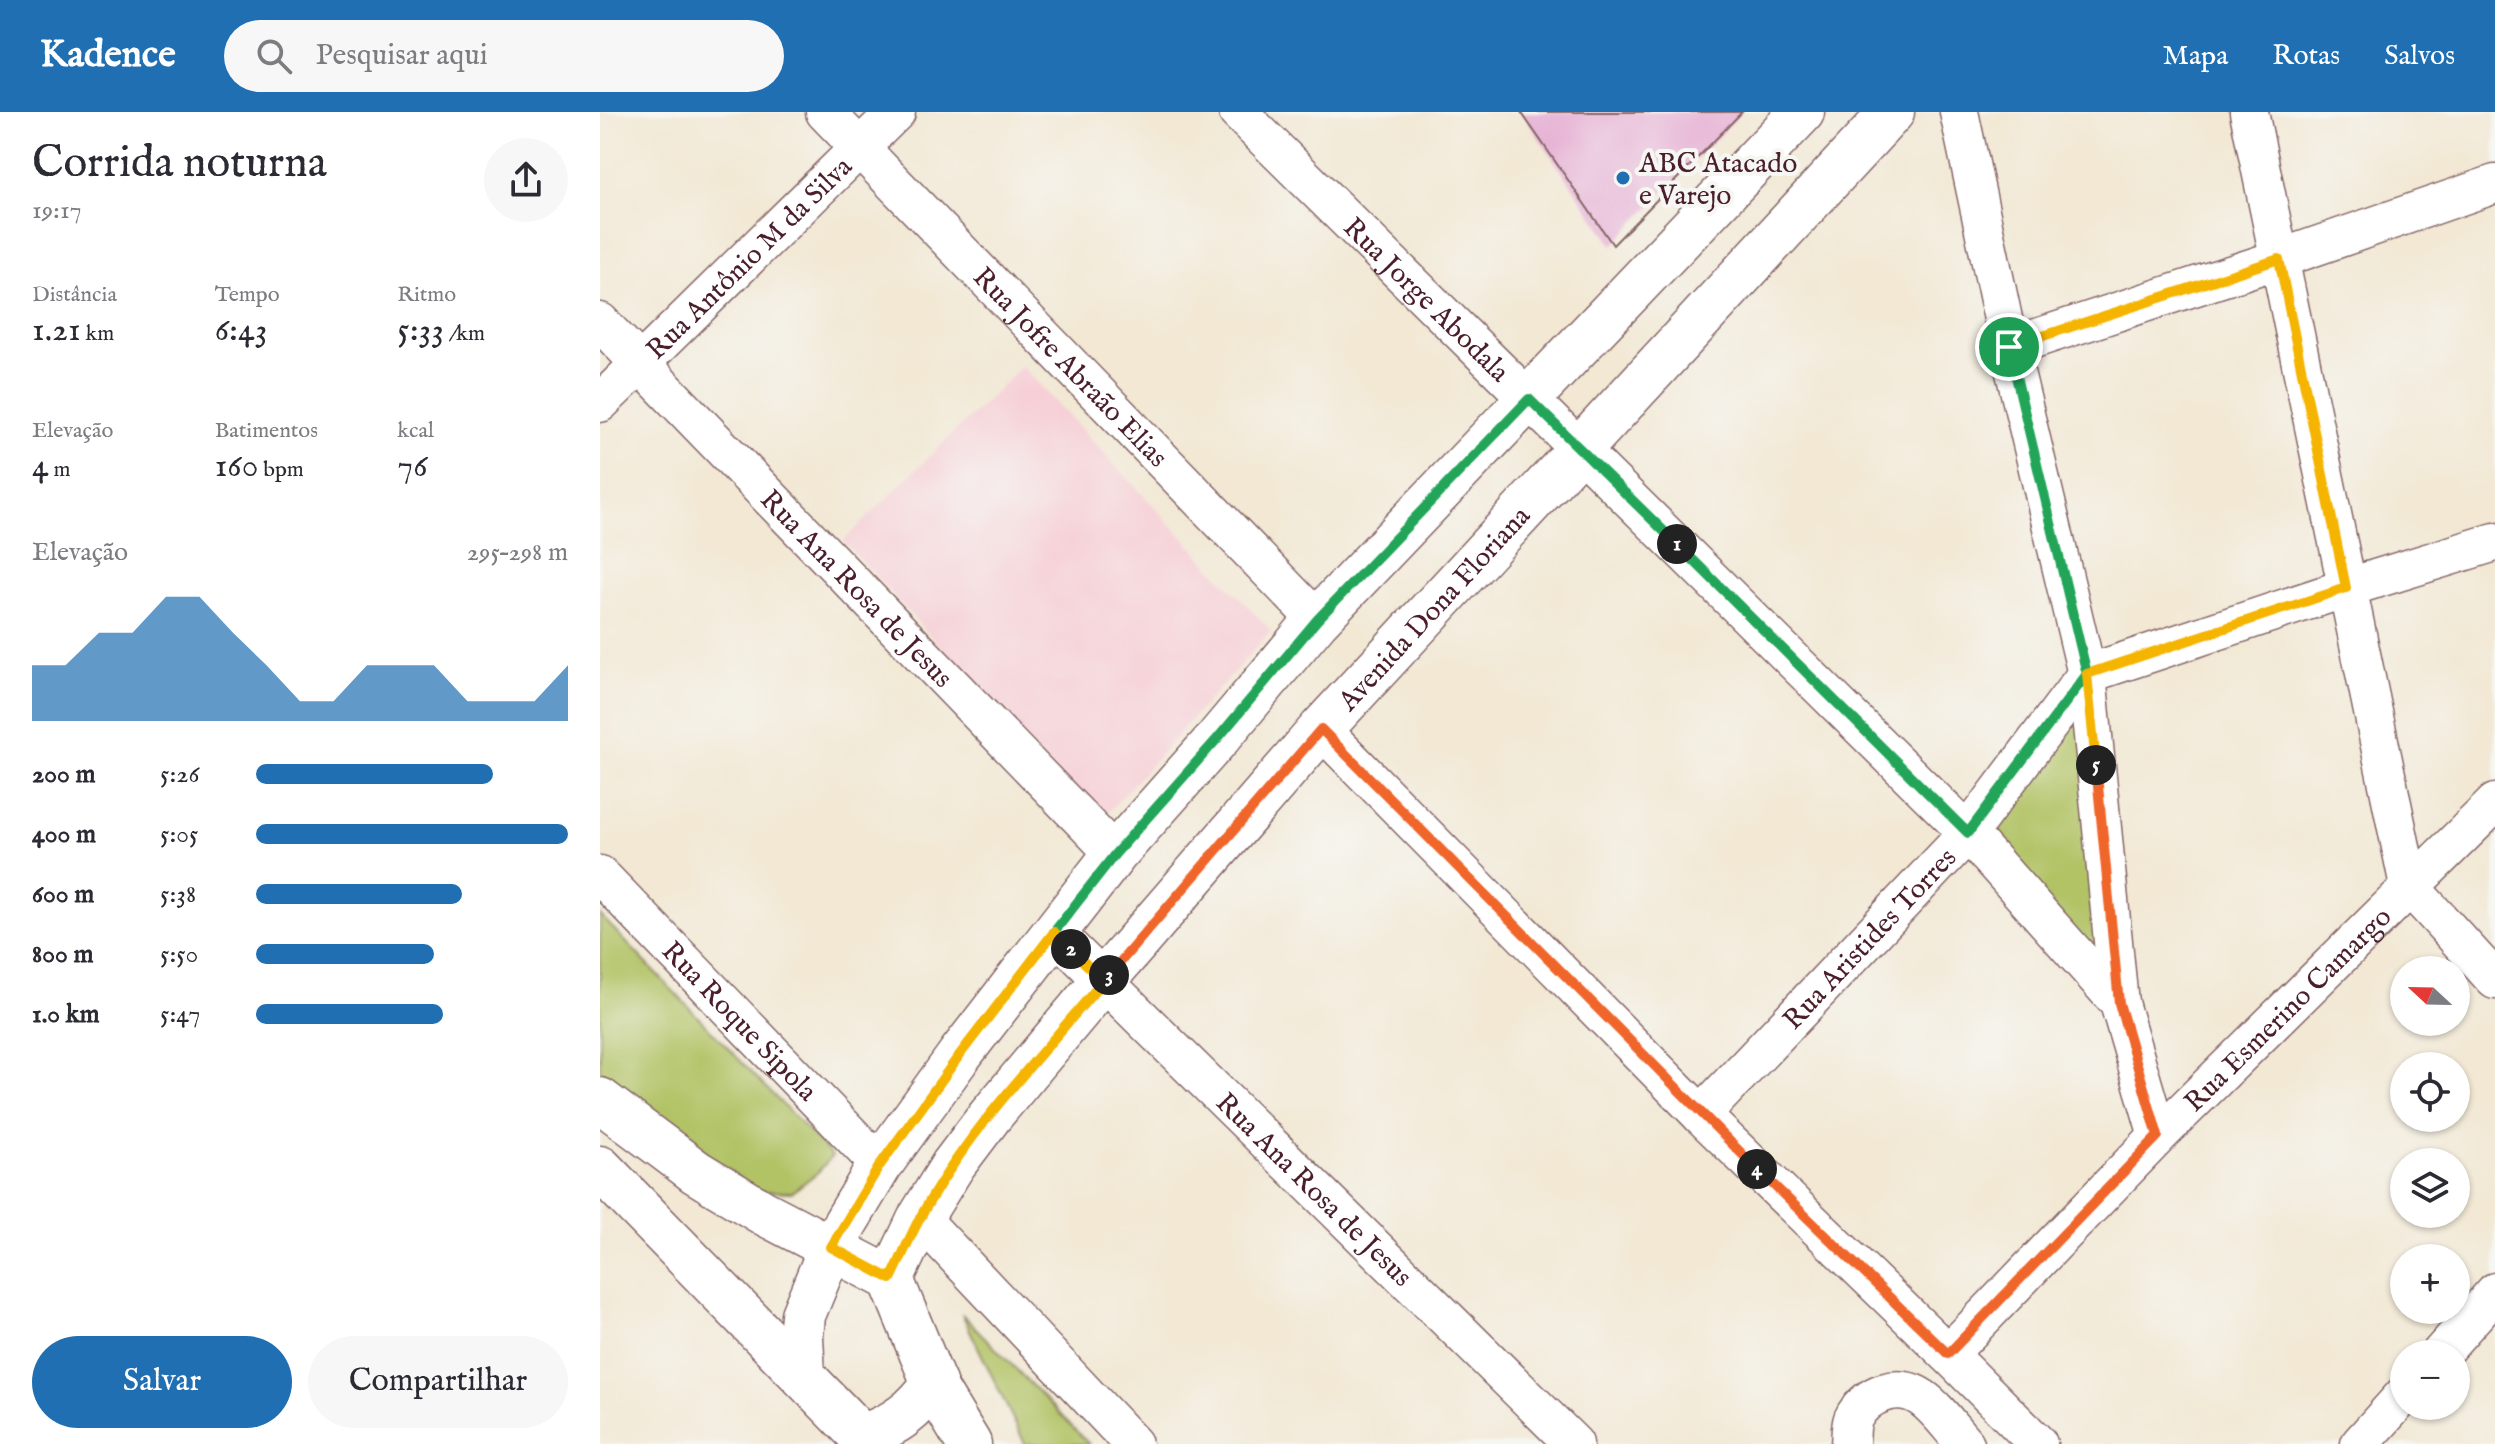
<!DOCTYPE html>
<html lang="pt">
<meta charset="utf-8">
<style>
:root{--surface:#fff;--page:#f7f7f7;--text:#2b2b33;--muted:#7c7c81;--accent:#1f6fb2}
body{margin:0;font-family:"IM FELL English",serif;background:var(--page);color:var(--text);height:100vh;display:flex;flex-direction:column;font-size:30px;white-space:nowrap}
*{box-sizing:border-box;margin:0}
p{font-size:26px;color:var(--muted)}
.icon{flex:none;width:44px;height:44px;fill:none;stroke:currentColor;stroke-width:2;stroke-linecap:round;stroke-linejoin:round}
.map{position:relative;flex:1;overflow:hidden}
.drawer{display:flex;flex-direction:column;background:var(--surface);width:600px}
.drawer>*{flex:none}
.needle{width:52px;rotate:292deg}
.controls{position:absolute;left:1790px;top:844px;display:grid;gap:16px}
.controls a{display:grid;place-items:center;width:80px;height:80px;border-radius:50%;background:var(--surface);box-shadow:0 2px 6px #0004;font-size:40px}
.pin{position:absolute;display:grid;place-items:center;width:68px;height:68px;color:#fff;margin:-34px;border:4px solid #fff;border-radius:50%;box-shadow:0 2px 8px #0007}
.km{position:absolute;width:40px;height:40px;margin:-20px;border-radius:50%;background:#222;color:#fff;font-size:22px;line-height:40px;text-align:center}
.round{display:grid;place-items:center;flex:none;width:84px;height:84px;border-radius:42px;background:var(--page)}
.overview{display:flex;align-items:center;justify-content:space-between;height:136px;padding:0 32px}
h1{font-size:44px;font-weight:600;line-height:60px}
.metrics{display:grid;grid-template-columns:repeat(3,1fr);gap:12px;height:136px;padding:8px 32px}
.metrics div{display:grid;align-content:center}
.metrics b{font-size:34px;font-weight:600}
.metrics small{font-size:22px;font-weight:400}
.metrics p{font-size:22px}
.chart{height:224px;padding:16px 32px}
.chart p{display:flex;justify-content:space-between}
.chart svg{width:100%;height:144px;margin-top:8px;fill:var(--accent);opacity:.7}
.action{display:flex;gap:16px;margin-top:auto;padding:16px 32px}
.action a{flex:1;height:92px;border-radius:48px;background:var(--accent);color:#fff;font-size:32px;font-weight:600;line-height:92px;text-align:center}
.action a+a{background:var(--page);color:var(--text)}
ul{padding:0 32px;list-style:none;font-size:26px}
li{display:grid;grid-template-columns:128px 96px 1fr;align-items:center;height:60px}
li i{height:20px;border-radius:10px;background:var(--accent)}
header{display:flex;align-items:center;gap:48px;box-sizing:border-box;height:112px;padding:0 40px;background:var(--accent);color:#fff}
header strong{font-size:38px}
nav{display:flex;gap:44px;margin-inline-start:auto;font-size:28px}
.search{width:560px;height:72px;background:var(--page);display:flex;align-items:center;gap:20px;box-sizing:border-box;padding:0 28px;border-radius:44px;color:var(--muted);font-size:30px}
main{display:flex;flex:1;min-height:0}
.map>svg:first-child{display:block}
.built{fill:#f6cfd6}
.green{fill:#b2c366;stroke:#7e7148;stroke-width:2}
.building{fill:#e6b0d4}
.lines{fill:none;stroke-linecap:round;stroke-linejoin:round}
.minor-casing{stroke:#856566;stroke-width:41}
.secondary-casing{stroke:#856566;stroke-width:47}
.minor{stroke:#fff;stroke-width:38}
.secondary{stroke:#fff;stroke-width:44}
.split-1-casing{stroke:#fff;stroke-width:16}
.split-2-casing{stroke:#fff;stroke-width:16}
.split-3-casing{stroke:#fff;stroke-width:16}
.split-4-casing{stroke:#fff;stroke-width:16}
.split-5-casing{stroke:#fff;stroke-width:16}
.split-6-casing{stroke:#fff;stroke-width:16}
.split-1{stroke:#22a559;stroke-width:10}
.split-2{stroke:#22a559;stroke-width:10}
.split-3{stroke:#f5b400;stroke-width:10}
.split-4{stroke:#f0652b;stroke-width:10}
.split-5{stroke:#f0652b;stroke-width:10}
.split-6{stroke:#f5b400;stroke-width:10}
.poi-dot{fill:#1f6fb2;stroke:#f6f6f2;stroke-width:3}
.labels{text-anchor:middle;stroke-width:8;stroke-linejoin:round;paint-order:stroke}
.poi-label{font-size:28px;fill:#4a1f2b;stroke:#f6f6f2;text-anchor:start}
.street-label{font-size:28px;fill:#4a1f2b;stroke:#f6f6f2}
</style>
<header>
<strong>Kadence</strong>
<div class="search"><svg class="icon" aria-label="search" viewBox="0 0 24 24"><circle cx="10" cy="10" r="6"/><path d="M15 15l6 6"/></svg>Pesquisar aqui</div>
<nav><a>Mapa</a><a>Rotas</a><a>Salvos</a></nav>
</header>
<main>
<section class="drawer">
<div class="overview"><div><h1>Corrida noturna</h1><p>19:17</p></div><a class="round"><svg class="icon" aria-label="share" viewBox="0 0 24 24"><path d="M12 15V3M7 8l5-5 5 5M5 13v7h14v-7"/></svg></a></div>
<div class="metrics">
<div><p>Distância</p><b>1.21<small> km</small></b></div>
<div><p>Tempo</p><b>6:43</b></div>
<div><p>Ritmo</p><b>5:33<small> /km</small></b></div>
</div>
<div class="metrics">
<div><p>Elevação</p><b>4<small> m</small></b></div>
<div><p>Batimentos</p><b>160<small> bpm</small></b></div>
<div><p>kcal</p><b>76</b></div>
</div>
<div class="chart"><p><span>Elevação</span>295–298 m</p>
<svg viewBox="0 0 160 44" preserveAspectRatio="none"><path d="M0 44V27L10 27L20 17L30 17L40 6L50 6L60 17L70 27L80 38L90 38L100 27L110 27L120 27L130 38L140 38L150 38L160 27V44z"/></svg>
</div>
<ul>
<li><b>200 m</b>5:26<i style="width:76%"></i></li>
<li><b>400 m</b>5:05<i style="width:100%"></i></li>
<li><b>600 m</b>5:38<i style="width:66%"></i></li>
<li><b>800 m</b>5:50<i style="width:57%"></i></li>
<li><b>1.0 km</b>5:47<i style="width:60%"></i></li>
</ul>
<div class="action"><a>Salvar</a><a>Compartilhar</a></div>
</section>
<div class="map">
<svg width="1895" height="1332" viewBox="0 0 1895 1332">
<rect width="100%" height="100%" fill="#f6f6f2"/>
<filter id="ink" filterUnits="userSpaceOnUse"><feTurbulence type="fractalNoise" baseFrequency=".0125" numOctaves="2"/><feDisplacementMap in="SourceGraphic" scale="16" xChannelSelector="R" yChannelSelector="G"/><feConvolveMatrix kernelMatrix="1 2 1 2 8 2 1 2 1" color-interpolation-filters="sRGB"/></filter>
<filter id="wash" filterUnits="userSpaceOnUse"><feTurbulence type="fractalNoise" baseFrequency=".006" numOctaves="4" result="noise"/><feDisplacementMap in="SourceGraphic" scale="32" xChannelSelector="R" yChannelSelector="G"/><feGaussianBlur stdDeviation="1.8" result="paint"/><feColorMatrix in="noise" values="0 0 0 0 0 0 0 0 0 0 0 0 0 0 0 0 0 1.4 0 .05"/><feComposite in="paint" operator="in"/></filter>
<g filter="url(#wash)">
<rect width="100%" height="100%" fill="#f2e8d4"/>
<!-- built -->
<polygon class="built" points="422,254 671,519 500,709 243,429"/>
<!-- green -->
<g class="green">
<polygon points="1479,591 1506,857 1385,726"/>
<polygon points="0,803 232,1044 218,1060 192,1080 156,1079 0,961"/>
<polygon points="362,1202 489,1332 425,1332"/>
</g>
<g id="blocks">
<!-- building -->
<polygon class="building" points="921,0 1142,0 1013,133"/>
</g>
</g>
<g filter="url(#ink)">
<use href="#blocks" fill-opacity="0" stroke="#856566" stroke-width="2"/>
<g class="lines">
<!-- minor casing -->
<g class="minor-casing">
<g id="minor">
<path id="s1" d="M225 0 717 508"/>
<path id="s2" d="M638 0 1368 721 1519 891"/>
<polyline points="1359,0 1409,235 1487,562 1519,891 1558,1024"/>
<polyline points="1649,0 1809,774 1895,868"/>
<path id="s3" d="M0 210 515 742"/>
<polyline points="1409,235 1679,147 1895,72"/>
<path id="s4" d="M0 291 296 0"/>
<polyline points="721,617 1101,1003 1348,1242 1438,1332"/>
<path id="s5" d="M0 763 280 1053"/>
<path id="s6" d="M454 820 974 1332"/>
<path id="s7" d="M1101 1003 1368 721 1487 562 1746 476 1895 430"/>
<polyline points="320,1106 533,1332"/>
<path id="s8" d="M1348 1242 1558 1024 1895 691"/>
<polyline points="1840,1242 1895,1180"/>
<path d="M1250 1332C1251 1325 1250 1314 1253 1307 1265 1282 1298 1269 1322 1286 1338 1297 1352 1318 1365 1332"/>
<polyline points="1760,1332 1804,1283"/>
</g>
</g>
<!-- secondary casing -->
<g class="secondary-casing">
<g id="secondary">
<polyline points="0,988 96,1060 162,1100 291,1167 337,1279 369,1332"/>
<polyline points="0,1056 269,1332"/>
<path id="s9" d="M291 1167 320 1106 353 1053 390 1004 503 869 721 617 1292 0"/>
<polyline points="203,1263 201,1225 203,1203 231,1135 280,1053 361,941 515,742 618,626 717,508 1202,0"/>
<path d="M262 1325C295 1313 315 1299 334 1271"/>
</g>
</g>
<!-- minor -->
<use href="#minor" class="minor"/>
<!-- secondary -->
<use href="#secondary" class="secondary"/>
</g>
</g>
<g class="lines" filter="url(#ink)">
<!-- split-1 casing -->
<g class="split-1-casing">
<polyline id="split-1" points="1077,432 1368,721 1487,562 1409,235"/>
</g>
<!-- split-2 casing -->
<g class="split-2-casing">
<polyline id="split-2" points="471,837 454,820 515,742 618,626 717,508 929,287 1077,432"/>
</g>
<!-- split-3 casing -->
<g class="split-3-casing">
<path id="split-3" d="M471 837 503 869C440 945 367 1019 320 1106 309 1126 301 1147 291 1167L231 1135 280 1053 361 941 454 820 503 869 509 863"/>
</g>
<!-- split-4 casing -->
<g class="split-4-casing">
<polyline id="split-4" points="509,863 721,617 1157,1057"/>
</g>
<!-- split-5 casing -->
<g class="split-5-casing">
<polyline id="split-5" points="1157,1057 1348,1242 1558,1024 1519,891 1496,653"/>
</g>
<!-- split-6 casing -->
<g class="split-6-casing">
<polyline id="split-6" points="1409,235 1679,147 1746,476 1487,562 1496,653"/>
</g>
<!-- split-1 -->
<use href="#split-1" class="split-1"/>
<!-- split-2 -->
<use href="#split-2" class="split-2"/>
<!-- split-3 -->
<use href="#split-3" class="split-3"/>
<!-- split-4 -->
<use href="#split-4" class="split-4"/>
<!-- split-5 -->
<use href="#split-5" class="split-5"/>
<!-- split-6 -->
<use href="#split-6" class="split-6"/>
</g>
<!-- markers -->
<circle class="poi-dot" cx="1023" cy="66" r="8"/>
<g class="labels">
<!-- poi labels -->
<g class="poi-label">
<text x="1039" y="60">ABC Atacado<tspan x="1039" dy="32">e Varejo</tspan></text>
</g>
<!-- street labels -->
<g class="street-label">
<text dy="10" stroke="none"><textPath href="#s4" startOffset="208">Rua Antônio M da Silva</textPath></text>
<text dy="10" stroke="none"><textPath href="#s2" startOffset="266">Rua Jorge Abodala</textPath></text>
<text dy="10" stroke="none"><textPath href="#s1" startOffset="354">Rua Jofre Abraão Elias</textPath></text>
<text dy="10" stroke="none"><textPath href="#s3" startOffset="370">Rua Ana Rosa de Jesus</textPath></text>
<text dy="10" stroke="none"><textPath href="#s9" startOffset="866">Avenida Dona Floriana</textPath></text>
<text dy="10" stroke="none"><textPath href="#s7" startOffset="244">Rua Aristides Torres</textPath></text>
<text dy="10" stroke="none"><textPath href="#s8" startOffset="484">Rua Esmerino Camargo</textPath></text>
<text dy="10" stroke="none"><textPath href="#s5" startOffset="202">Rua Roque Sipola</textPath></text>
<text dy="10" stroke="none"><textPath href="#s6" startOffset="366">Rua Ana Rosa de Jesus</textPath></text>
</g>
</g>
</svg>
<div class="controls">
<a><svg class="needle" viewBox="-14 -14 28 28"><path d="M0-13l5 13h-10z" fill="#e53935"/><path d="M0 13l5-13h-10z" fill="#7c7c81"/></svg></a>
<a><svg class="icon" aria-label="locate" viewBox="0 0 24 24"><circle cx="12" cy="12" r="6"/><path d="M12 2v4M12 18v4M2 12h4M18 12h4"/></svg></a>
<a><svg class="icon" aria-label="layers" viewBox="0 0 24 24"><path d="M12 4l9 5-9 5-9-5zM3 14l9 5 9-5"/></svg></a>
<a>+</a>
<a>−</a>
</div>
<div class="pin" style="left:1409px;top:235px;background:#1e9e55"><svg class="icon" aria-label="arrive" viewBox="0 0 24 24"><path d="M6 21V4h12l-3 4 3 4H6"/></svg></div>
<b class="km" style="left:1077px;top:432px">1</b>
<b class="km" style="left:471px;top:837px">2</b>
<b class="km" style="left:509px;top:863px">3</b>
<b class="km" style="left:1157px;top:1057px">4</b>
<b class="km" style="left:1496px;top:653px">5</b>
</div>
</main>
